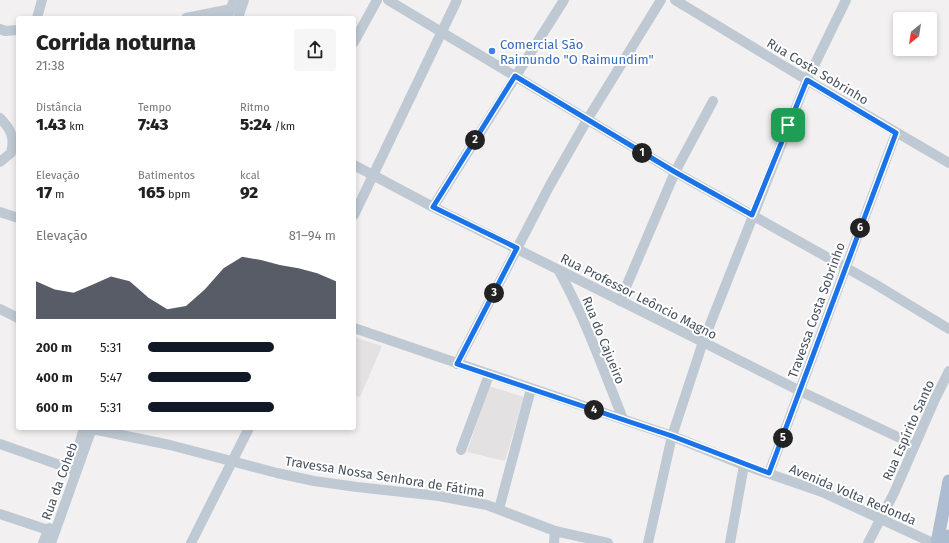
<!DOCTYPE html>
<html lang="pt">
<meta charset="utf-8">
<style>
:root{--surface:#fff;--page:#f6f6f6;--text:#222;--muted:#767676;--accent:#111827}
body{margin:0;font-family:"Fira Sans",sans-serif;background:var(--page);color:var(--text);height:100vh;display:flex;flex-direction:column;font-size:15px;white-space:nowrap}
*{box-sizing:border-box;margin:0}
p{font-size:13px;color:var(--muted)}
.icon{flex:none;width:22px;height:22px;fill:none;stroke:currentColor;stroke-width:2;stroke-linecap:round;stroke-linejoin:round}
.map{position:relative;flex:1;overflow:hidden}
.details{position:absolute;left:16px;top:16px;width:340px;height:414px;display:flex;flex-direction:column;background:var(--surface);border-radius:4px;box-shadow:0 2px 6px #0003}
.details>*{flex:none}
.needle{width:26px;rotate:210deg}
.controls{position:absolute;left:893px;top:12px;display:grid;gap:8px}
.controls a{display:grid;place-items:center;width:44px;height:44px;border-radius:4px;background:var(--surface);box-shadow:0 2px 6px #0003;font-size:20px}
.pin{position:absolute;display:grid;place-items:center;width:34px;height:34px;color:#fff;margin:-17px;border-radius:8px;box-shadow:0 2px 6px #0006}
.km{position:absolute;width:20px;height:20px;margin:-10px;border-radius:50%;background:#222;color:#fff;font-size:11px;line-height:20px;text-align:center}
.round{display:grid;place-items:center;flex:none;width:42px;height:42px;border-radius:4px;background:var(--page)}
.headline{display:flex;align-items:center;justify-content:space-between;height:68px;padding:0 20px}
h1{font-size:22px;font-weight:800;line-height:30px}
.stats{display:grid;grid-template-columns:repeat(3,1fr);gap:6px;height:68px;padding:4px 20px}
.stats div{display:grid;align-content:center}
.stats b{font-size:17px;font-weight:800}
.stats small{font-size:11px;font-weight:400}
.stats p{font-size:11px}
.chart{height:112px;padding:8px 20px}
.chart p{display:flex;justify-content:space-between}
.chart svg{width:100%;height:72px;margin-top:4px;fill:var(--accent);opacity:.7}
ul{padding:0 20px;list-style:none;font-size:13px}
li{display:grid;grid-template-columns:64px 48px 1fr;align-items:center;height:30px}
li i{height:10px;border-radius:5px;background:var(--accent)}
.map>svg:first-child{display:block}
.education{fill:#e3e1e2}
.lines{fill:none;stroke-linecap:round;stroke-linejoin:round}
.minor{stroke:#bfc9d3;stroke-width:10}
.major{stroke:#adbdd1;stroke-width:13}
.route-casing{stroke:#fff;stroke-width:8}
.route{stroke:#1a73e8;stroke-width:5}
.shop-dot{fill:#3f7fe0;stroke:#fff;stroke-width:1.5}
.labels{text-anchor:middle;stroke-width:4;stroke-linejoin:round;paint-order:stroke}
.shop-label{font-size:13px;fill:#366cbe;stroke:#fff;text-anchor:start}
.street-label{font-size:13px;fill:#46515f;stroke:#fff}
</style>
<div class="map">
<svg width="949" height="543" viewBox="0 0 949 543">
<rect width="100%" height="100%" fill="#f2f0f0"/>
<!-- education -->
<g class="education">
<polygon points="354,337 382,346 360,397 354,395"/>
<polygon points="489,386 524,397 505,461 467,452"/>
</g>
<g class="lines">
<!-- minor -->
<g class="minor">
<polyline points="388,0 675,172 875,284 949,329"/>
<polyline points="675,0 807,80 949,163"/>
<polyline points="37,18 42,0"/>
<polyline points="186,18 231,9"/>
<polyline points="227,18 234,0"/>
<polyline points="238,18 244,0"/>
<polyline points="0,29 5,31 18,30"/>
<polyline points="354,42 377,0"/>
<path d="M0 118C11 129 15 138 11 153L0 162"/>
<polyline points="354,165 433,207 703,342 800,391 915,445"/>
<polyline points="433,207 564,0"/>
<polyline points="0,212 18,218"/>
<polyline points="354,215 457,0"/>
<path d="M559 271C585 318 603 369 623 419"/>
<polyline points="620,301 675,172 713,101"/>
<polyline points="0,309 18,318"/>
<polyline points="354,328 672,436 744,465 822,492 933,543"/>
<polyline points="457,364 550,185 587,120 661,0"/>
<polyline points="92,429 170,445 277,473 314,481 357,487 439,496 487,505 555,531 608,543"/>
<polyline points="0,444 71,469"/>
<polyline points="461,450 489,375"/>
<polyline points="75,459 84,428"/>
<polyline points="769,473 896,133"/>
<polyline points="499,509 531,389"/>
<polyline points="0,514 48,530"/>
<polyline points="43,543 49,528"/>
<polyline points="51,543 92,428"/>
<polyline points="191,543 249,428"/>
<polyline points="554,543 555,531"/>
<polyline points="648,543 672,436 703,342 807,80 846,0"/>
<polyline points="730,543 744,465"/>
<polyline points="868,543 894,493 935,399 949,371"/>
</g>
<!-- major -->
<g class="major">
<polyline points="937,543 949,481"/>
<polyline points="948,543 949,536"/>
</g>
</g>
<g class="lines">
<!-- route casing -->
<g class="route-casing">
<polygon id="route" points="515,76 675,172 752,215 807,80 896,133 769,473 672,436 457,364 517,248 433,207"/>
</g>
<!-- route -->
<use href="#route" class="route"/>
</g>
<!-- markers -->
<circle class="shop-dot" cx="492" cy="51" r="4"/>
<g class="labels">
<!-- shop labels -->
<g class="shop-label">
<text x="500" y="49">Comercial São<tspan x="500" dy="15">Raimundo "O Raimundim"</tspan></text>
</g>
<!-- street labels -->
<g class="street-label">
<text transform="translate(818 71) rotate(31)" y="5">Rua Costa Sobrinho</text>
<text transform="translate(639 296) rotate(27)" y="5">Rua Professor Leôncio Magno</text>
<text transform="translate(816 310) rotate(-70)" y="5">Travessa Costa Sobrinho</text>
<text transform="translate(604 340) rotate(68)" y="5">Rua do Cajueiro</text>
<text transform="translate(908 430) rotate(-66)" y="5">Rua Espírito Santo</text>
<text transform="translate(385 476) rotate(9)" y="5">Travessa Nossa Senhora de Fátima</text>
<text transform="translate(59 481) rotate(-70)" y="5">Rua da Coheb</text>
<text transform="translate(853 494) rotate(23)" y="5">Avenida Volta Redonda</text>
</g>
</g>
</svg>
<div class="controls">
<a><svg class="needle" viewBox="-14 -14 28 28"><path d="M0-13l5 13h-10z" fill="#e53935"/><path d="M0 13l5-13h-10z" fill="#767676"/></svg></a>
</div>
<div class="pin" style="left:788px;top:125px;background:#1e9e55"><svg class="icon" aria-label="arrive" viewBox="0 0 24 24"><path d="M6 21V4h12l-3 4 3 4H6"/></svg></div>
<b class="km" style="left:642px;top:153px">1</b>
<b class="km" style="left:475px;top:140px">2</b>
<b class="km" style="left:494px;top:293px">3</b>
<b class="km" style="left:594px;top:410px">4</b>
<b class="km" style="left:783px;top:438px">5</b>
<b class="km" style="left:860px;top:228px">6</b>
<section class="details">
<div class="headline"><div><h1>Corrida noturna</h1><p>21:38</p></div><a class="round"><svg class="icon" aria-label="share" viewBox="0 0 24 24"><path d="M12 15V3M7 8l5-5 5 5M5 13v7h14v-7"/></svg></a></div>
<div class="stats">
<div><p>Distância</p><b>1.43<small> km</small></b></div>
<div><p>Tempo</p><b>7:43</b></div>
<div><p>Ritmo</p><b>5:24<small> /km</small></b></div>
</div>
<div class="stats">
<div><p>Elevação</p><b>17<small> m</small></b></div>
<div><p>Batimentos</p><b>165<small> bpm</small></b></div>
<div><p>kcal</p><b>92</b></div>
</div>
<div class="chart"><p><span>Elevação</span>81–94 m</p>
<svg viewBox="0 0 160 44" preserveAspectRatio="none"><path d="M0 44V21L10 26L20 28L30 23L40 18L50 21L60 31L70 38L80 36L90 26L100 13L110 6L120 8L130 11L140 13L150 16L160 21V44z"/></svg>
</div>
<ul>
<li><b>200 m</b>5:31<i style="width:67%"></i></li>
<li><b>400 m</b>5:47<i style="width:55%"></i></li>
<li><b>600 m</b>5:31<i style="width:67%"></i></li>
</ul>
</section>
</div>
